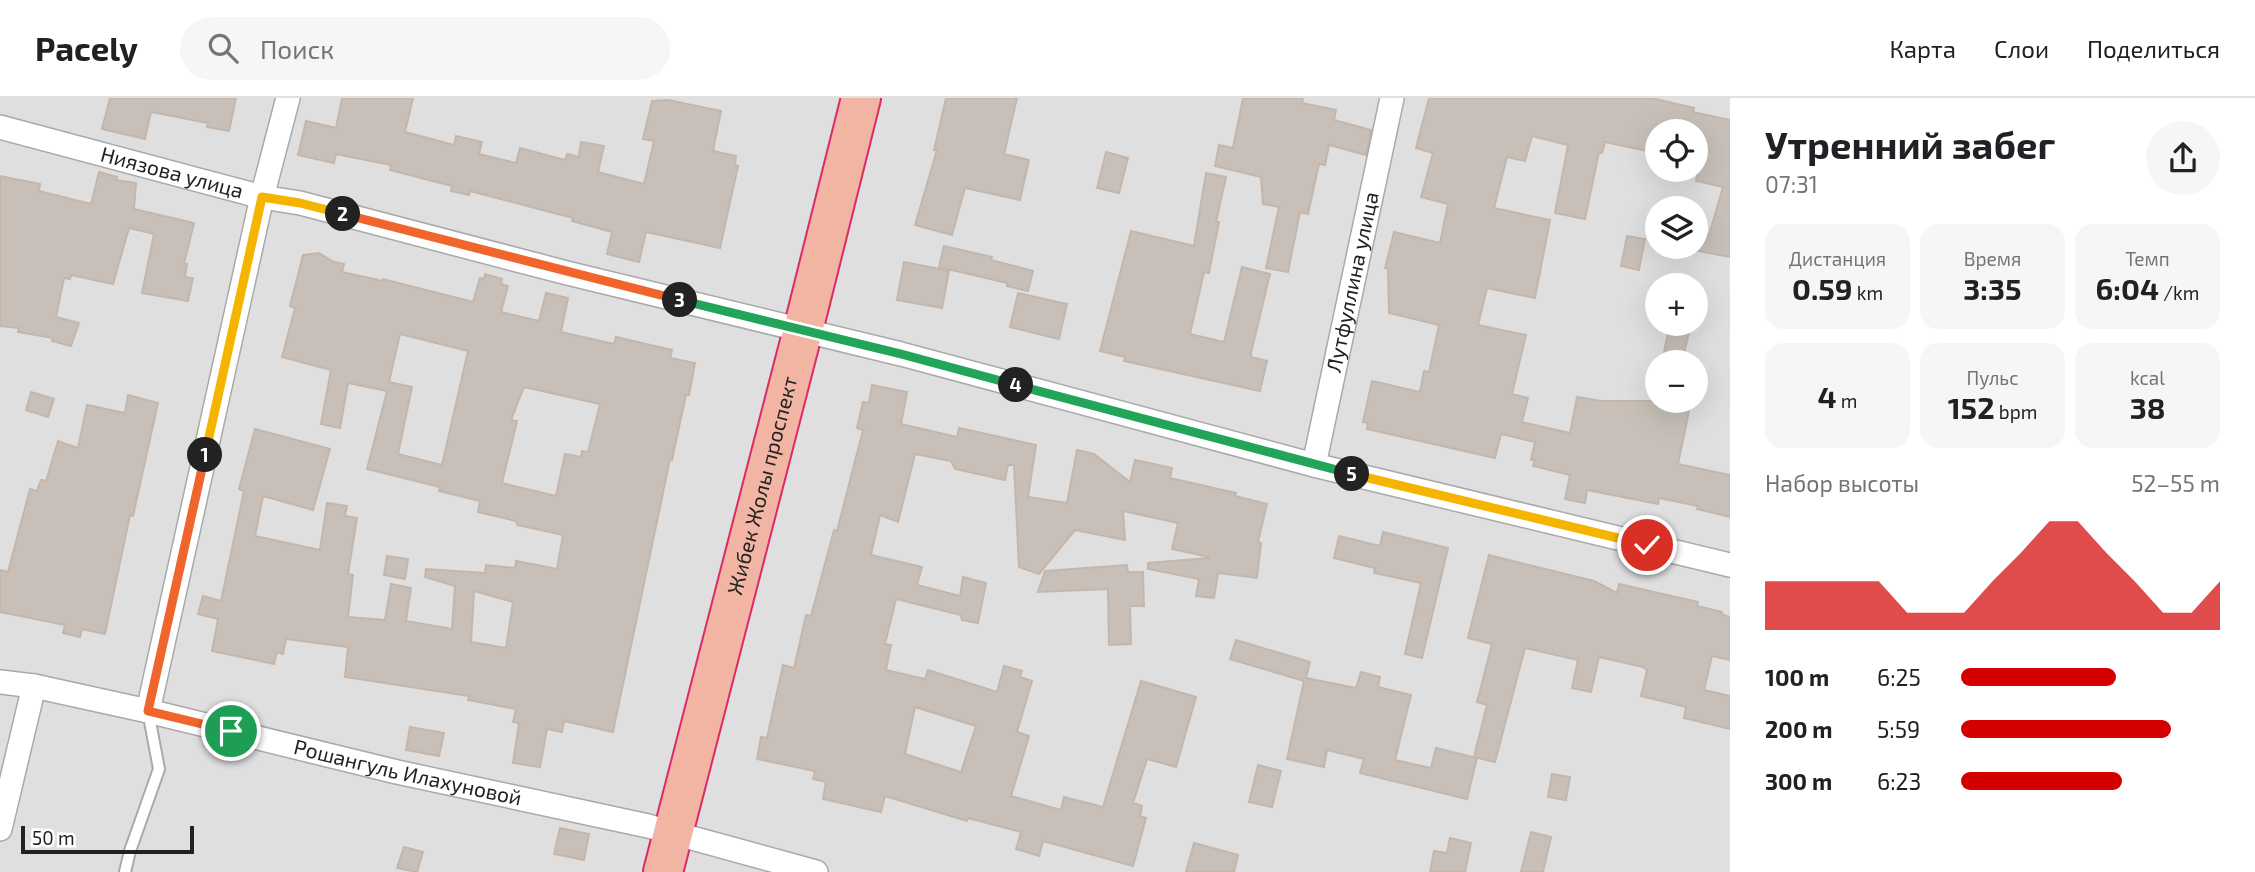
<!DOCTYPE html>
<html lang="ru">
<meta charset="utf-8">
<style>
:root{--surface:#fff;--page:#f6f6f6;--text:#202124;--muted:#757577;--line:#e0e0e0;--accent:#d40000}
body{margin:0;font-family:"Exo 2",sans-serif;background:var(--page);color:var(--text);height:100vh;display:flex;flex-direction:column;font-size:26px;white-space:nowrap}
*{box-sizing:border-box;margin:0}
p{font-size:23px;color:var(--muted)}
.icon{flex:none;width:38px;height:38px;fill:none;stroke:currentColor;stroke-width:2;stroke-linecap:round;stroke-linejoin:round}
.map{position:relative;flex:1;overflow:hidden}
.drawer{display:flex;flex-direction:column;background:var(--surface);width:525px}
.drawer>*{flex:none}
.fabs{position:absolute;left:1645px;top:21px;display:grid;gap:14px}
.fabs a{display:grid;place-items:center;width:63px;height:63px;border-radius:50%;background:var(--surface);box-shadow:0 7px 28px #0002;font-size:35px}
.scale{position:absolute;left:21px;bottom:18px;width:173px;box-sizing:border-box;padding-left:7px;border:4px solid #222;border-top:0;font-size:19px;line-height:24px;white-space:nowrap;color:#222;-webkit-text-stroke:5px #fff;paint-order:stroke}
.pin{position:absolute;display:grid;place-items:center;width:60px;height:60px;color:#fff;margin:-30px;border:4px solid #fff;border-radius:50%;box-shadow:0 2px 7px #0007}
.km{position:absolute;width:35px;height:35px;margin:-18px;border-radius:50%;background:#222;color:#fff;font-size:19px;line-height:35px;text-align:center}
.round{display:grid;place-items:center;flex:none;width:74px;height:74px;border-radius:37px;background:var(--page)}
.summary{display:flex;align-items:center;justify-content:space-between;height:119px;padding:0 35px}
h1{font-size:38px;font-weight:700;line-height:52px}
.figures{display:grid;grid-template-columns:repeat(3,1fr);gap:10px;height:119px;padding:7px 35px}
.figures div{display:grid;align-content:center;border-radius:18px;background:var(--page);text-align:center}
.figures b{font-size:30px;font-weight:700}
.figures small{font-size:19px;font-weight:400}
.figures p{font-size:19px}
.chart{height:196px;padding:14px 35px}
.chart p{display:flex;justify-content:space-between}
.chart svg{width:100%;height:126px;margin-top:7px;fill:var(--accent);opacity:.7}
ul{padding:0 35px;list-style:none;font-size:23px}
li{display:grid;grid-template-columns:112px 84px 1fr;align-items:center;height:52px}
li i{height:18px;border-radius:9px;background:var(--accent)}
header{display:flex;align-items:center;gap:42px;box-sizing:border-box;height:98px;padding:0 35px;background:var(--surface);border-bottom:2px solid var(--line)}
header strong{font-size:33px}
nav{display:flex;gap:38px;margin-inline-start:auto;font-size:24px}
.search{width:490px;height:63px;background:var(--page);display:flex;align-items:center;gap:18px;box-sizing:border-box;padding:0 24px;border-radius:38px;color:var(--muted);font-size:26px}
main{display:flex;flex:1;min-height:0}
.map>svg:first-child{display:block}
.residential{fill:#e0dfdf;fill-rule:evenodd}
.building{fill:#c7bfb8;stroke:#c4b6ab;stroke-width:2;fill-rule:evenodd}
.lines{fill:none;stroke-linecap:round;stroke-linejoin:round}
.service-casing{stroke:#a9a9a9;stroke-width:14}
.minor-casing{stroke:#a9a9a9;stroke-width:26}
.trunk-casing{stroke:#dc2a67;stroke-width:42}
.service{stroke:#fff;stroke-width:10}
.minor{stroke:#fff;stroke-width:23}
.trunk{stroke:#f2b4a3;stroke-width:38}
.split-1-casing{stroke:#fff;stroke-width:14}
.split-2-casing{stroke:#fff;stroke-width:14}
.split-3-casing{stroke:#fff;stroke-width:14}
.split-4-casing{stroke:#fff;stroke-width:14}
.split-5-casing{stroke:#fff;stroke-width:14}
.split-6-casing{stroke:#fff;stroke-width:14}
.split-1{stroke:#f0652b;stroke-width:9}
.split-2{stroke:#f5b400;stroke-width:9}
.split-3{stroke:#f0652b;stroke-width:9}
.split-4{stroke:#22a559;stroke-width:9}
.split-5{stroke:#22a559;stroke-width:9}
.split-6{stroke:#f5b400;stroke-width:9}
.labels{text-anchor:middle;stroke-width:6;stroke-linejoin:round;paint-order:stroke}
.street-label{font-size:21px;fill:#222;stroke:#fff}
</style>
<header>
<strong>Pacely</strong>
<div class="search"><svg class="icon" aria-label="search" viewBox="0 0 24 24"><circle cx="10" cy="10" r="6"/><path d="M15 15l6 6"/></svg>Поиск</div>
<nav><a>Карта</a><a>Слои</a><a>Поделиться</a></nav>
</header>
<main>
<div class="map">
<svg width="1730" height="774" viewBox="0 0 1730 774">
<rect width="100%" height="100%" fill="#f2efe9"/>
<!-- residential -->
<path class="residential" d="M0 0H1730V774H0ZM1657 33H1696V72H1657ZM1657 110H1696V149H1657ZM1657 187H1696V226H1657ZM1657 264H1696V303H1657Z"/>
<!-- building -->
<g class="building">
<polygon points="110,0 236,0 229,33 207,29 208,25 151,14 145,41 102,31"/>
<polygon points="342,0 413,0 405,34 454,47 456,38 482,44 479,56 516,65 520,50 565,62 567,56 579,59 581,44 604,48 598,74 644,86 654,43 643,41 652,3 668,2 721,13 713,53 736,58 735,67 738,68 720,150 646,134 639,164 607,156 612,134 572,123 573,120 470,93 469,97 451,93 452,88 390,72 391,67 336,56 334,65 298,57 306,23 336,30"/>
<polygon points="946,0 1017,0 1004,56 1029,62 1020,102 965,90 952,137 915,127 937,52 934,52"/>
<polygon points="1243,0 1303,0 1302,5 1336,12 1334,22 1371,32 1366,57 1329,47 1325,67 1319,66 1308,116 1300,114 1288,174 1266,170 1279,109 1263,106 1261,79 1215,68 1219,47 1233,50"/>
<polygon points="1429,0 1651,0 1694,10 1693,14 1730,22 1730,159 1693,152 1693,149 1696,149 1696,134 1709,137 1723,89 1696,83 1705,43 1696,41 1696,33 1657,33 1657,55 1605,44 1602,55 1599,54 1585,121 1555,115 1568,47 1532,38 1525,63 1507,59 1494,110 1550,122 1535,200 1487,190 1478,227 1526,237 1512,296 1528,300 1522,324 1570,335 1577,299 1601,303 1691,303 1678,366 1730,377 1730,419 1697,411 1698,408 1659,400 1658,406 1587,392 1585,405 1565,401 1570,377 1533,368 1535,362 1531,362 1535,344 1501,336 1495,360 1367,331 1368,325 1363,324 1372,283 1420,294 1424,273 1429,274 1439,227 1389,215 1388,171 1385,170 1394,134 1440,145 1448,106 1421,99 1433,55 1416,50"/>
<polygon points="1106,54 1128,60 1119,95 1097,90"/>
<polygon points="99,74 117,79 116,82 136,85 134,111 194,125 184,166 187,166 185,179 193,180 188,203 142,195 154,136 129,130 113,186 71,177 70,181 64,180 56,219 79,225 71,248 52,243 53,240 18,234 19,230 0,228 0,78 40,86 39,93 91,106"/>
<polygon points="1206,75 1226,79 1216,124 1219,124 1209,175 1204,174 1190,236 1224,244 1242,169 1270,176 1251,255 1251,259 1267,263 1260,293 1124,263 1125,259 1100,253 1131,133 1194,148"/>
<polygon points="1627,138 1645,141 1639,172 1621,168"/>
<polygon points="944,148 992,159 991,162 1033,173 1028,193 1007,188 1007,185 939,169"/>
<path d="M319 155 334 164 344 166 342 174 383 183V181L473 204 480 180 484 181 485 176 502 181 501 186 508 188 501 214 539 223 546 195 568 200 561 234 614 246 616 239 672 252 670 260 695 265 689 297H686L672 362 670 361 613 634 564 623 562 634 547 631 540 669 513 665 519 625 513 624 516 611 468 602 469 598 345 579 348 549 286 541 283 556 277 554 274 566 212 553 218 521 198 516 203 498 221 503 244 393 239 391 255 331 330 351 313 412 263 398 255 438 320 452 327 405 347 408 345 418 357 420 348 476 353 477 348 519 385 522 391 486 411 490 406 523 452 531 455 488 425 479 426 471 485 475 486 467 515 470 516 463 557 471 563 437 517 427 516 423 478 414 480 403 439 393 440 389 367 371 387 293 348 285 340 330 321 326 331 272 282 259 295 210 290 208 303 157ZM400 236 468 253 442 367 398 356 412 289 389 284ZM524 289 600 306 588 354 582 353 581 359 565 356 556 398 502 385 517 323 511 322ZM474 493 513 504 506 550 471 544Z"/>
<polygon points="904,164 949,173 942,210 897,202"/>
<polygon points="1018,195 1067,206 1059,241 1010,229"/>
<polygon points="1670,226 1691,226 1682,264 1662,264"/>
<path d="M872 287 907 294 901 326 957 339 959 330 1036 347 1028 399 1067 405 1077 352 1094 356 1130 384 1135 362 1172 370 1170 380 1236 395 1235 398 1267 406 1258 444 1261 445 1257 480 1218 475 1214 500 1196 498 1199 481 1148 471V465L1209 460V459L1172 451 1178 425 1123 413 1125 442 1075 432 1039 476 1019 469 1014 367H1008L1005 382 955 371 951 363 915 356 898 424 880 417 871 457 922 469 917 487 960 498 963 479 986 485 978 525 962 522 961 517 896 501 885 546 891 547 886 572 925 581 928 572 997 594 1004 568 1022 573 1020 579 1032 583 1017 634 1029 638 1011 698 1061 712 1064 699 1103 709 1141 583 1196 599 1176 669 1147 661 1133 705 1142 708 1140 718 1146 720 1133 768 1043 743 1039 758 1016 751 1021 734 968 720 967 723 885 698 881 714 823 701 826 684 813 681 815 673 757 661 761 639 767 640 783 567 794 570 806 517 811 518 834 432 837 433 863 332 857 330 863 304 869 305ZM915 609 976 628 961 674 905 656Z"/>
<polygon points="31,294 54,301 48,319 26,312"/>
<polygon points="128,297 158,305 133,418 130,417 105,536 82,531 80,539 63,535 65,527 0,514 0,472 8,474 30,391 37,393 41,382 46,383 58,343 78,350 87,307 125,315"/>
<polygon points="1383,434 1448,450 1422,560 1405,556 1421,485 1374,475 1375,470 1334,460 1339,438 1380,448"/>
<polygon points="1489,457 1594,483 1617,495 1619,486 1698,504 1697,508 1722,514 1721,516 1730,519 1730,562 1712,558 1704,592 1730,598 1730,631 1684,620 1686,609 1641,598 1647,572 1643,569 1599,559 1591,594 1572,590 1578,562 1525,550 1495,664 1474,659 1487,607 1477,604 1492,546 1468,540"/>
<polygon points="387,458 408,461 405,481 384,477"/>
<polygon points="1127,467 1128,474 1143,474 1144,508 1130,508 1131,546 1109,547 1108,491 1038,494 1045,473"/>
<polygon points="1236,542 1310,564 1306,580 1356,590 1361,574 1380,579 1378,589 1411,597 1395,662 1431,670 1436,650 1477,660 1467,701 1360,675 1364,661 1327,652 1324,669 1287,661 1304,583 1230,561"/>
<polygon points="410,629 444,635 439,658 406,652"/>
<polygon points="1258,667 1281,673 1272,709 1249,704"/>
<polygon points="1552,676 1570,679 1566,702 1548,699"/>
<polygon points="560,730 589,736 584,762 554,756"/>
<polygon points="1531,734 1551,739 1543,774 1521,774"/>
<polygon points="1450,740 1471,745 1465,774 1430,774 1434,753 1447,755"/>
<polygon points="1194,745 1238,757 1234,774 1186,774"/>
<polygon points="404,749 423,754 417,774 397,770"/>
</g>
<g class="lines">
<!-- service casing -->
<g class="service-casing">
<polyline id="service" points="125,774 130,753 159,671 148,613"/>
</g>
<!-- minor casing -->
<g class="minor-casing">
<g id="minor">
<path id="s1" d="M0 29 262 99 300 105 567 175 901 256 1314 367 1730 467"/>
<path id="s2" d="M1314 367 1392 0"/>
<path id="s3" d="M0 584 34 588 148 613 397 674 648 728 816 774"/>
<polyline points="148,613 262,99 288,0"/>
<polyline points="0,731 34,588"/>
</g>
</g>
<!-- trunk casing -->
<g class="trunk-casing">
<g id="trunk">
<path id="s4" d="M663 774 803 232 861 0"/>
</g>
</g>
<!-- service -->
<use href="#service" class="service"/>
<!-- minor -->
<use href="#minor" class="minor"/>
<!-- trunk -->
<use href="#trunk" class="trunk"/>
</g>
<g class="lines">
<!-- split-1 casing -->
<g class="split-1-casing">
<polyline id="split-1" points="205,357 148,613 231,633"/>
</g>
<!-- split-2 casing -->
<g class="split-2-casing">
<polyline id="split-2" points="205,357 262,99 300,105 343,116"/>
</g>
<!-- split-3 casing -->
<g class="split-3-casing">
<polyline id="split-3" points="343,116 680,202"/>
</g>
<!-- split-4 casing -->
<g class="split-4-casing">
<polyline id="split-4" points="680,202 901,256 1016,287"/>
</g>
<!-- split-5 casing -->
<g class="split-5-casing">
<polyline id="split-5" points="1016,287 1352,376"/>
</g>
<!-- split-6 casing -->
<g class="split-6-casing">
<polyline id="split-6" points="1352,376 1647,447"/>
</g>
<!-- split-1 -->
<use href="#split-1" class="split-1"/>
<!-- split-2 -->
<use href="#split-2" class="split-2"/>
<!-- split-3 -->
<use href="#split-3" class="split-3"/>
<!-- split-4 -->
<use href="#split-4" class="split-4"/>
<!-- split-5 -->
<use href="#split-5" class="split-5"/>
<!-- split-6 -->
<use href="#split-6" class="split-6"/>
</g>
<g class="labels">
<!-- street labels -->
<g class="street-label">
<text dy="7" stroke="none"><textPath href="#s1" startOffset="178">Ниязова улица</textPath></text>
<text dy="7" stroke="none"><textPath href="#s2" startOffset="187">Лутфуллина улица</textPath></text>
<text dy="7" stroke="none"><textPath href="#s4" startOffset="399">Жибек Жолы проспект</textPath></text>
<text dy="7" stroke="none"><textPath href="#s3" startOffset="418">Рошангуль Илахуновой</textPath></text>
</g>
</g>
</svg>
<div class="fabs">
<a><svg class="icon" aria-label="locate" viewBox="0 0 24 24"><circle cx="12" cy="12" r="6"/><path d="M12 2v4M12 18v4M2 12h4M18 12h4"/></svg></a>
<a><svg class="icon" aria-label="layers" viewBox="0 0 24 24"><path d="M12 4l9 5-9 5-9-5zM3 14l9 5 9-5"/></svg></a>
<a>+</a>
<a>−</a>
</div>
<div class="scale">50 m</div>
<div class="pin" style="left:231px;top:633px;background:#1e9e55"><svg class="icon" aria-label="arrive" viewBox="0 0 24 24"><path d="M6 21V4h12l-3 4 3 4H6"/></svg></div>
<div class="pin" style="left:1647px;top:447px;background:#d93025"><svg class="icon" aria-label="check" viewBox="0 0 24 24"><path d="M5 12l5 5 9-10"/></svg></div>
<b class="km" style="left:205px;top:357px">1</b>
<b class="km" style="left:343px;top:116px">2</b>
<b class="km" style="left:680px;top:202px">3</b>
<b class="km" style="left:1016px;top:287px">4</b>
<b class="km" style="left:1352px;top:376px">5</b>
</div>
<section class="drawer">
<div class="summary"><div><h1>Утренний забег</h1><p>07:31</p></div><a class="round"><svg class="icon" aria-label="share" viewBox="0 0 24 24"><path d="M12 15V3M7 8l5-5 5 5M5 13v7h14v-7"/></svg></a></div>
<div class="figures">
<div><p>Дистанция</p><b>0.59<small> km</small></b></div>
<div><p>Время</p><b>3:35</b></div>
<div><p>Темп</p><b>6:04<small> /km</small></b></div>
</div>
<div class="figures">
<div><b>4<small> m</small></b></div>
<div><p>Пульс</p><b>152<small> bpm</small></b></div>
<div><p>kcal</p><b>38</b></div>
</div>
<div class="chart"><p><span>Набор высоты</span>52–55 m</p>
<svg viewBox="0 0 160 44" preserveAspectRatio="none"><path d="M0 44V27L10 27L20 27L30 27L40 27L50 38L60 38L70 38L80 27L90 17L100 6L110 6L120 17L130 27L140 38L150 38L160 27V44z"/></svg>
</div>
<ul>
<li><b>100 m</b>6:25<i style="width:60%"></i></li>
<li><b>200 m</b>5:59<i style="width:81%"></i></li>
<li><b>300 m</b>6:23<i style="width:62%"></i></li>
</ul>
</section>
</main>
